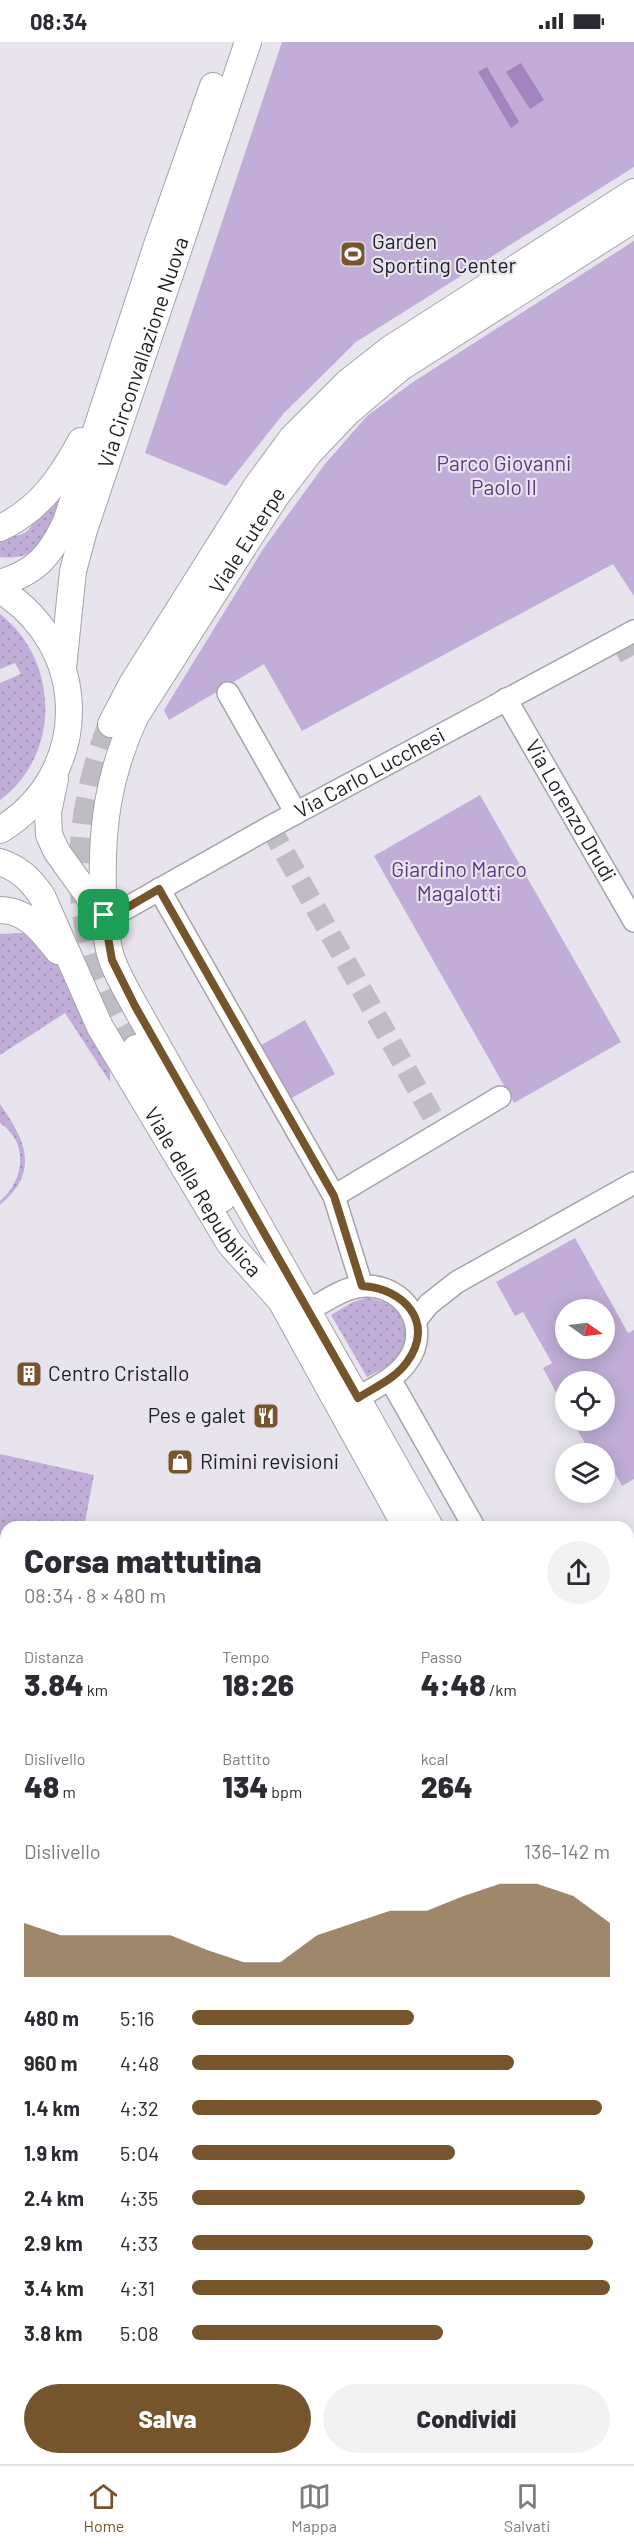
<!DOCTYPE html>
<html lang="it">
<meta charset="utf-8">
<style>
:root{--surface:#fff;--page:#f2f2f3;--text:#2b2b33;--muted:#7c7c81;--line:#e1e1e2;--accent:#76552c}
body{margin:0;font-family:Barlow,sans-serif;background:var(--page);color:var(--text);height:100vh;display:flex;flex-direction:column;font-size:22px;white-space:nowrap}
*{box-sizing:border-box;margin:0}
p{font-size:20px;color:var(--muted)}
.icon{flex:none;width:33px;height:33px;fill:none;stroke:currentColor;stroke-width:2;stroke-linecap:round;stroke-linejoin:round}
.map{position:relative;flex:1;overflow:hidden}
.side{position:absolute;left:0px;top:1479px;width:634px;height:944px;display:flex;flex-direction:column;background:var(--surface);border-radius:18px 18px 0 0;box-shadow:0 3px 15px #0003}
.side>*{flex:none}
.needle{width:39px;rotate:104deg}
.buttons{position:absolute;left:555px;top:1257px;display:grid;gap:12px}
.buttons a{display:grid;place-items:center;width:60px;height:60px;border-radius:50%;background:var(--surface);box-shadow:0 3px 15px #0003;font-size:30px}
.pin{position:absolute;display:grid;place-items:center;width:51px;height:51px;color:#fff;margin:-26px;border-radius:12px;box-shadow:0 3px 9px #0006}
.round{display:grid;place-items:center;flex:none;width:63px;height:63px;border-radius:32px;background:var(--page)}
.headline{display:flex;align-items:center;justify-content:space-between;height:102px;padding:0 24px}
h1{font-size:33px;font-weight:800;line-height:45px}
.stats{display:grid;grid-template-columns:repeat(3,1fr);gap:9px;height:102px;padding:6px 24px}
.stats div{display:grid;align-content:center}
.stats b{font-size:30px;font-weight:800}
.stats small{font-size:16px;font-weight:400}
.stats p{font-size:16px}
.chart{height:168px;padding:12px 24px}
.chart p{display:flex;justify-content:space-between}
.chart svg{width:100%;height:108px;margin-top:6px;fill:var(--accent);opacity:.7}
.cta{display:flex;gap:12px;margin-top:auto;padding:12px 24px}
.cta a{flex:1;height:69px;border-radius:36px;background:var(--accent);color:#fff;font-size:24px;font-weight:800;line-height:69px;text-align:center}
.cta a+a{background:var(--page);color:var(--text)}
ul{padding:0 24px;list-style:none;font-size:20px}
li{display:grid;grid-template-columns:96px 72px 1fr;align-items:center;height:45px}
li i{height:15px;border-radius:8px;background:var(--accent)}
.status{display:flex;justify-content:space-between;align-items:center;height:42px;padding:0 30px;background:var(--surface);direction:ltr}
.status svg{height:16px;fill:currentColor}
.tabs{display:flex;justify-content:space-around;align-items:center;height:84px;border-top:2px solid var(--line);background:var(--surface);font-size:16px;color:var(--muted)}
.tabs a{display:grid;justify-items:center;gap:3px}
.tabs .active{color:var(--accent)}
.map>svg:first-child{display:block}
.grass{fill:url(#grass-dots)}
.green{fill:#c1add7;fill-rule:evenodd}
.water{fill:#a285bf}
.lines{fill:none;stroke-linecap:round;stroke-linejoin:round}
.minor-tunnel{stroke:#c0bcc4;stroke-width:21;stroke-dasharray:21 10;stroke-linecap:butt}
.major-tunnel{stroke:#c0bcc4;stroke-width:26;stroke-dasharray:26 13;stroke-linecap:butt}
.minor-casing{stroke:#a7a3ab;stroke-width:24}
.major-casing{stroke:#a7a3ab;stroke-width:28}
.minor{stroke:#fff;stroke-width:21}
.major{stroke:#fff;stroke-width:26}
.route-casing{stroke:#fff;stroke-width:12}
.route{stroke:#76552c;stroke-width:8}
.labels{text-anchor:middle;stroke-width:4.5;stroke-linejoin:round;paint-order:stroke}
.poi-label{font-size:21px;fill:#1f1e21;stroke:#e8e4ed;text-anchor:start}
.street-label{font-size:21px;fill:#1f1e21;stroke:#e8e4ed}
.park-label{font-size:21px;fill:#5e377f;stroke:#e8e4ed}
</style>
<div class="status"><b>08:34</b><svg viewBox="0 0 49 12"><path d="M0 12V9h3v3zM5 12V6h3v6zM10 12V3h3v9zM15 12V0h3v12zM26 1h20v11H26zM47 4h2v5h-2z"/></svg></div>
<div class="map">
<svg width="634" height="2422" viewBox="0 0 634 2422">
<defs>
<pattern id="grass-dots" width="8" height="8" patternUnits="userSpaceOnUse" patternTransform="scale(1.5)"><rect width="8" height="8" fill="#c1add7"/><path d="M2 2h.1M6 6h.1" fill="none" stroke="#a594b8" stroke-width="1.8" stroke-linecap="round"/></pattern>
</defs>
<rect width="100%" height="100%" fill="#e8e4ed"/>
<!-- grass -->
<g class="grass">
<path d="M59 452 63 454C51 488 44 520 0 515V493C29 497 27 488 42 470 47 463 54 458 59 452Z"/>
<path d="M0 572C59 618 62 712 0 758V641L21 632 15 621 0 627Z"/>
<polygon points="23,891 33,894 49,909 79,957 110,1026 110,1040 65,971 0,1013 0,892"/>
<path d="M0 1062C25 1098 41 1129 0 1163V1159C25 1138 29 1100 0 1081Z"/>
<path d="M366 1256C400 1259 421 1290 394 1318 387 1326 376 1330 367 1335L331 1273 353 1260Z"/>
<polygon points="0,1412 94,1433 84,1485 6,1485 6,1628 0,1626"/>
<polygon points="358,2417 428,2417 432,2422 351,2422"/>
</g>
<!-- green -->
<g class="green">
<polygon points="282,0 634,0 634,125 356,300 284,371 226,444 145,411"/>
<polygon points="634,199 634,554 613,522 302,689 264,622 169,678 164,668 263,507 325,422 367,374 413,340"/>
<polygon points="480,753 621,1000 514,1061 374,814"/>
<polygon points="305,978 335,1032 288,1058 258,1005"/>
<path d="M575 1196 628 1291 634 1288V1437L622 1444 612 1425 605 1429 604 1412 591 1411 572 1379 604 1378V1340H566L565 1367 543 1326 552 1321 523 1270 515 1274 496 1240ZM566 1268H604V1306H566Z"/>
<polygon points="6,2181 6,2256 0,2260 0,2186"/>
<polygon points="0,2261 6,2269 4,2313 0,2307"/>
<polygon points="34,2417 148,2416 151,2422 27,2422"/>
</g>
<!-- water -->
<g class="water">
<polygon points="521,21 544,58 530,67 506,30"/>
<polygon points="487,25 519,80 511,86 478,30"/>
</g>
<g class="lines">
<!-- minor-tunnel -->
<g class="minor-tunnel">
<polyline points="620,597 634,623"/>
<polyline points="270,785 441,1089"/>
</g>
<!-- major-tunnel -->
<path class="major-tunnel" d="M111 682C81 759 71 844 97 923 107 952 122 979 136 1006"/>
<!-- minor casing -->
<g class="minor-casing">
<g id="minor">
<polyline points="228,651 296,771"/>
<path id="s1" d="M506 657 634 879"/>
<polyline points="159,847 334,1154"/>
<path id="s2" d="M104 873 123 868 270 785 634 589"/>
<polyline points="362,1244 334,1154 500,1055"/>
<path d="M309 1268C326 1259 344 1245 364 1244 406 1243 432 1286 407 1320 395 1337 375 1345 358 1356"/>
<polyline points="416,1278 429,1262 457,1240 634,1141"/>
<polyline points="390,1337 474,1485"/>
<polyline points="0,1643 6,1645"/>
<polyline points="0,2002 6,1984"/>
<polyline points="0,2137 6,2139"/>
<polyline points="0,2336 6,2331"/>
<polyline points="0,2369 6,2378"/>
<polyline points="256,2416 259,2422"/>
</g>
</g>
<!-- major casing -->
<g class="major-casing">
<g id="major">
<path d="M0 486C39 468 61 436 81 399"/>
<path d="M0 541C36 530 50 514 66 480L158 200 213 44"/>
<path d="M0 548C91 604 93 732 0 788"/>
<path id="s3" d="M63 626 73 529 84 488 248 0"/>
<polyline points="111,682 132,642 256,445 292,396 348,340 390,307 634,150"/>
<polyline points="55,737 48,770 49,793 57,810 88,853 99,881"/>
<path id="s4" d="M0 820C20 827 30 837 42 854L100 985 230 1202 281 1259 406 1485"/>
<path d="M0 868C27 868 43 890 58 909"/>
<polyline points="136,1006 222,1157"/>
<path id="s5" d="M430 1485 135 964C127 949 118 934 112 918 105 897 104 872 103 850 101 785 108 734 135 675L276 454 309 411 348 370 400 326 634 177"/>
<polyline points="628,1806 634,1809"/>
<polyline points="628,1865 634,1881"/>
</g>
</g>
<!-- minor -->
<use href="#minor" class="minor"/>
<!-- major -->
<use href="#major" class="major"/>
</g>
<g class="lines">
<!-- route casing -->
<g class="route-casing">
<path id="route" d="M159 847 334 1154 362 1244C403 1246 436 1280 407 1320 395 1337 375 1345 358 1356L135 964 112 918 104 873 123 868Z"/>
</g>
<!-- route -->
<use href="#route" class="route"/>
</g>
<!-- icons -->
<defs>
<g id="stadium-square" transform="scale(1.35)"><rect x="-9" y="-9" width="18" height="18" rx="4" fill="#76552c" stroke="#e8e4ed"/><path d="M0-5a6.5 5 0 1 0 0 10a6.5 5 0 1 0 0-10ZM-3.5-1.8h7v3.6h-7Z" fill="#fff"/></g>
<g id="building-square" transform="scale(1.35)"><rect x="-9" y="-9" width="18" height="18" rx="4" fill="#76552c" stroke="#e8e4ed"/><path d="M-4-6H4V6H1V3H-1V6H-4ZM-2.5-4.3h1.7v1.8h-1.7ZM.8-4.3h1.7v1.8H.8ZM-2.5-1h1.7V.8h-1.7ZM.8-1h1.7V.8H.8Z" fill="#fff"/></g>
<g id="restaurant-square" transform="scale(1.35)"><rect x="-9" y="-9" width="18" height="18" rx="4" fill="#76552c" stroke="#e8e4ed"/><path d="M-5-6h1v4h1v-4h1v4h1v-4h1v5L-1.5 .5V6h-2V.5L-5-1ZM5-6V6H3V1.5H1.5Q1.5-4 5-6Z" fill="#fff"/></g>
<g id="shop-square" transform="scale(1.35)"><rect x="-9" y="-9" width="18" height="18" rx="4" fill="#76552c" stroke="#e8e4ed"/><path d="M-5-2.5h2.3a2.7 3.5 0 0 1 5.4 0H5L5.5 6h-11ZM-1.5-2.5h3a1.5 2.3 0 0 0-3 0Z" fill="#fff"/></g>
</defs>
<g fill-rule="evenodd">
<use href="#stadium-square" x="353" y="212"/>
<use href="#building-square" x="29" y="1332"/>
<use href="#restaurant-square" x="266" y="1374"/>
<use href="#shop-square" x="180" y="1420"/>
</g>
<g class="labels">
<!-- poi labels -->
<g class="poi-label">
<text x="372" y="207">Garden<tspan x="372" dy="24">Sporting Center</tspan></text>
<text x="48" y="1339">Centro Cristallo</text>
<text x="246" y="1381" text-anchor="end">Pes e galet</text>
<text x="200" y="1427">Rimini revisioni</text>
</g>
<!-- street labels -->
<g class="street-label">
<text dy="7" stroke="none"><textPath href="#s3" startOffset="327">Via Circonvallazione Nuova</textPath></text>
<text dy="7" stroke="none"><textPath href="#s5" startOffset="1108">Viale Euterpe</textPath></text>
<text dy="7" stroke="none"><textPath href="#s2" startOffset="302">Via Carlo Lucchesi</textPath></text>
<text dy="7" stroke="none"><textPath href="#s1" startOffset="129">Via Lorenzo Drudi</textPath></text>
<text dy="7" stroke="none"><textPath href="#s4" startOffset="393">Viale della Repubblica</textPath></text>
</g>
<!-- park labels -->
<g class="park-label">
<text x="504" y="429">Parco Giovanni<tspan x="504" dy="24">Paolo II</tspan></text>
<text x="459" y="835">Giardino Marco<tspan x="459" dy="24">Magalotti</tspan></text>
</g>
</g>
</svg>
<div class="buttons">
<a><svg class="needle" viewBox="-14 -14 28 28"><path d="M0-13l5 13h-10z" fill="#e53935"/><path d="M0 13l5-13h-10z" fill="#7c7c81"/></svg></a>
<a><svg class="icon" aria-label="locate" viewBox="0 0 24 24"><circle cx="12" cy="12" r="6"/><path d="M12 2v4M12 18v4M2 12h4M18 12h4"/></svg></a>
<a><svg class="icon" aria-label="layers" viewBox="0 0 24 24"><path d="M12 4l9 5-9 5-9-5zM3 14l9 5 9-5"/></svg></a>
</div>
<div class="pin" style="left:104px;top:873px;background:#1e9e55"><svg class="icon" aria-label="arrive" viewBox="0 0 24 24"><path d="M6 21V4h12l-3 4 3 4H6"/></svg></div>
<section class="side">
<div class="headline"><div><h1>Corsa mattutina</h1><p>08:34 · 8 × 480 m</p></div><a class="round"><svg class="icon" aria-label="share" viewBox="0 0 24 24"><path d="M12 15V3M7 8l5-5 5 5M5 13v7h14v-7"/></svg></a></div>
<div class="stats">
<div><p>Distanza</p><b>3.84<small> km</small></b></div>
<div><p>Tempo</p><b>18:26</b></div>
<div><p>Passo</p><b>4:48<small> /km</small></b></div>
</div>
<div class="stats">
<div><p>Dislivello</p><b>48<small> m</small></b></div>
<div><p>Battito</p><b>134<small> bpm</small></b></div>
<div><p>kcal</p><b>264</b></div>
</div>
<div class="chart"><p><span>Dislivello</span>136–142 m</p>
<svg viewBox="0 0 160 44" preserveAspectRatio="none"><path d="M0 44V22L10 27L20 27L30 27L40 27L50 33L60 38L70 38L80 27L90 22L100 17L110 17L120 11L130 6L140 6L150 11L160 22V44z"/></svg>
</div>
<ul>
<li><b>480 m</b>5:16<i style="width:53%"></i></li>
<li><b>960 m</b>4:48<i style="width:77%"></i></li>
<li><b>1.4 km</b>4:32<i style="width:98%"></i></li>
<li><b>1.9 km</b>5:04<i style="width:63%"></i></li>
<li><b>2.4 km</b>4:35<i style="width:94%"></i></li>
<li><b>2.9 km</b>4:33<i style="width:96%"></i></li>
<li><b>3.4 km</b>4:31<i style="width:100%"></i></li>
<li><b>3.8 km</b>5:08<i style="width:60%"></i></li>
</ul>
<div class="cta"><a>Salva</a><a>Condividi</a></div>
</section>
</div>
<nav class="tabs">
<a class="active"><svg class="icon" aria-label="home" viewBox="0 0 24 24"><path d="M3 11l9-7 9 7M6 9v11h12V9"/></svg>Home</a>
<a><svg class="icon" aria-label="map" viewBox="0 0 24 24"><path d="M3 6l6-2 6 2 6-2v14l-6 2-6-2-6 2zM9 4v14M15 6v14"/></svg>Mappa</a>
<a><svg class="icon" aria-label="saved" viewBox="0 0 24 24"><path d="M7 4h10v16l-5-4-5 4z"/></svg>Salvati</a>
</nav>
